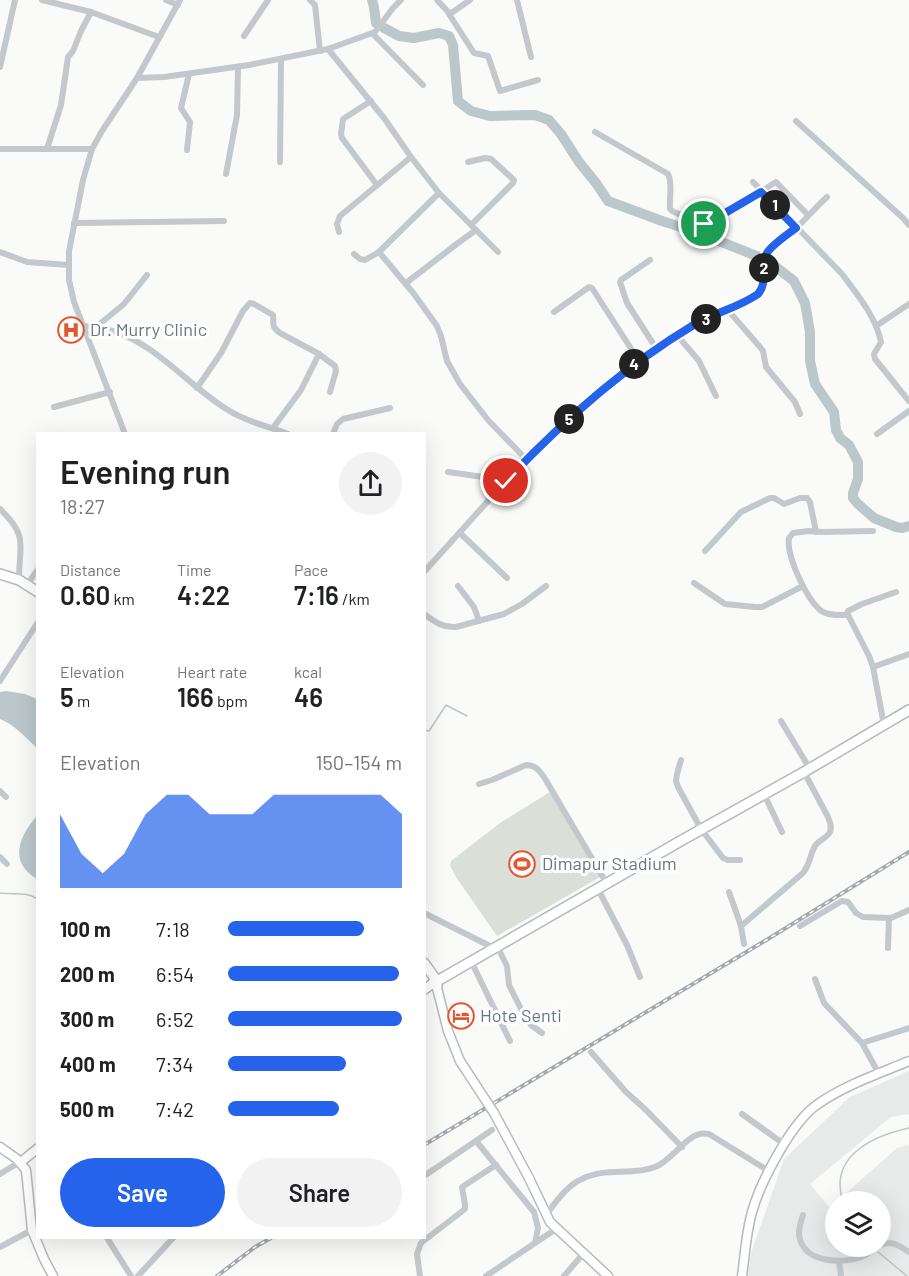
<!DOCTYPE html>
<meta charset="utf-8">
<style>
:root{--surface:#fff;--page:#f2f2f2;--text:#202124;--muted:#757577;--accent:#2563eb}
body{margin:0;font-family:Barlow,sans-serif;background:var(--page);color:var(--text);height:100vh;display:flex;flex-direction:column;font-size:22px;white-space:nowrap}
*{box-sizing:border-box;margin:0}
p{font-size:20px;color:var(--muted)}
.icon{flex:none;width:33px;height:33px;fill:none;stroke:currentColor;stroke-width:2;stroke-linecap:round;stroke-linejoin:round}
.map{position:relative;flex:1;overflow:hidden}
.side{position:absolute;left:36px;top:432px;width:390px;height:807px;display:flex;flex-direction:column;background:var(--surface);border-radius:0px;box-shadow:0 6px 24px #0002}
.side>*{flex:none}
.fabs{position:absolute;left:825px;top:1191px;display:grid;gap:12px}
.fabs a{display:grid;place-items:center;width:66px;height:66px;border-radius:50%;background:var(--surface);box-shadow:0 6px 24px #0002;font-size:30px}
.pin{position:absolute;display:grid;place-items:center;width:51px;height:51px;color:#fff;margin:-26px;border:3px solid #fff;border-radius:50%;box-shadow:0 2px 6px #0007}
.km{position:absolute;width:30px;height:30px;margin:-15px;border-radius:50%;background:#222;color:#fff;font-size:16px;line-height:30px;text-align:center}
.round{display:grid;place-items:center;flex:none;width:63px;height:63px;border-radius:32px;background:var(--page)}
.headline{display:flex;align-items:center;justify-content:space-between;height:102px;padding:0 24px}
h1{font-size:33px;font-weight:600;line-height:45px}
.metrics{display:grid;grid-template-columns:repeat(3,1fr);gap:9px;height:102px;padding:6px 24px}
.metrics div{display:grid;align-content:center}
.metrics b{font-size:26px;font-weight:600}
.metrics small{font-size:16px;font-weight:400}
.metrics p{font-size:16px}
.chart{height:168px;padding:12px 24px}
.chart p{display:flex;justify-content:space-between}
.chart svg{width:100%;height:108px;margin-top:6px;fill:var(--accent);opacity:.7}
.action{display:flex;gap:12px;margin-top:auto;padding:12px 24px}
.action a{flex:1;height:69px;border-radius:36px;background:var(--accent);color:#fff;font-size:24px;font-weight:600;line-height:69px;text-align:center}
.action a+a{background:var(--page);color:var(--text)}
ul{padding:0 24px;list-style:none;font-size:20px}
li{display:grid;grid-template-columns:96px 72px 1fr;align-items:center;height:45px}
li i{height:15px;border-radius:8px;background:var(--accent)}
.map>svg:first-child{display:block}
.built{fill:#e8e9e9}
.green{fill:#dadfd7}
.water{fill:#bbc7cb}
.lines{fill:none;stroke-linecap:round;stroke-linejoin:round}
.stream{stroke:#bbc7cb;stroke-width:1.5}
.river{stroke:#bbc7cb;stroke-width:10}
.major-casing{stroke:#b5babe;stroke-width:11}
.highway-casing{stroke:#b4b9bd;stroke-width:12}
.minor{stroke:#c3c8cc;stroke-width:6}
.major{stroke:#fff;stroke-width:8}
.highway{stroke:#fff;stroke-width:9}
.rail-casing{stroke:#a2aab0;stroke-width:4}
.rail{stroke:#fff;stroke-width:1.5;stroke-dasharray:4.5;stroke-linecap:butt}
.major-bridge-casing{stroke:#b5babe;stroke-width:11;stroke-linecap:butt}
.major-bridge{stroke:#fff;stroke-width:8}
.route-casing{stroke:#fff;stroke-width:12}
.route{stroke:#2563eb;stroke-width:8}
.labels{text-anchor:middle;stroke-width:6;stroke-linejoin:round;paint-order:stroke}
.poi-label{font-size:18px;fill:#657683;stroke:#fff;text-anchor:start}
</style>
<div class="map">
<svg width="909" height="1276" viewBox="0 0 909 1276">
<rect width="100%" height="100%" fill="#fafaf8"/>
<!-- built -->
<polygon class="built" points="909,1071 909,1114 891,1117 810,1184 830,1208 835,1203 836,1246 880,1246 880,1202 837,1201 897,1148 909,1145 909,1276 748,1276 751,1253 784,1159 850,1097"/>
<!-- green -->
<polygon class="green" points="550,792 602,876 497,936 456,877 450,866 451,861 500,823"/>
<!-- water -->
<g class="water">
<path d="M6 691 25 694 37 699V748C25 737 15 725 0 719V692Z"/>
<path d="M37 816V879C8 862 19 836 37 816Z"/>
</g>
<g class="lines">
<!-- stream -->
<g class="stream">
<polyline points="424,730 429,731 446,705 467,716"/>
<path d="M0 893C14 895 25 891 38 899"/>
<path d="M843 1202C828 1156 873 1136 909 1128"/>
<polyline points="878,1252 907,1276"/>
</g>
<!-- river -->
<g class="river">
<polyline points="372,0 374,7 376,23"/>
<polyline points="384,28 399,36 414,38 439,33 449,36 453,45 458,101 471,111 490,116 535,115 549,120 561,134 579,162 596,183 608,201 662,221 696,232 767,260 794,281 805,303 810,332 810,361 815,384 834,412 836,430 840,438 849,445 858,462 858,479 853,493 853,498 857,503 874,518 896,527 902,528 909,526"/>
</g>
<!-- major casing -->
<g class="major-casing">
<g id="major">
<polyline points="437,988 448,1031 460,1061"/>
<polyline points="424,990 432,984"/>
<polyline points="0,1147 17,1159 26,1170 32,1230 44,1259 53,1276"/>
<polyline points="21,1162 38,1148"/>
<polyline points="529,1178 550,1222 608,1276"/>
<path d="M742 1276C745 1255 746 1233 752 1212 760 1183 792 1121 818 1104 845 1085 878 1074 909 1061"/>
</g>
</g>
<!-- highway casing -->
<g class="highway-casing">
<g id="highway">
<polyline points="0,574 19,580 38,592"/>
<polyline points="424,963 437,981 437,987"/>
<polyline points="432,984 684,839 804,772 909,710"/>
</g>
</g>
<!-- minor -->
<g class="minor">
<polyline points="42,0 91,12 159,37"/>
<polyline points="166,0 178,5"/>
<polyline points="310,0 315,5 320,51"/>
<polyline points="437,0 450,14 470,0"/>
<polyline points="517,0 531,57"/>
<polyline points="449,14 474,53 488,56 500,91 538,80"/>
<polyline points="373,34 423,85"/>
<polyline points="244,36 268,0"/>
<polyline points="328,49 384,118 411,157 340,216 337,224 339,232"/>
<polyline points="0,67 15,0"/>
<polyline points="137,78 164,77 249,65 328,49 375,32 393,8 401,0"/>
<polyline points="371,101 343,119 341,134 342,138 377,185"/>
<polyline points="796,121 903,218 909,225"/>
<path d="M595 132 668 174C673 184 669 198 670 209L672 211 701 224C719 221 759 192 776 182L808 215"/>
<polyline points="0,149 92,149"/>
<polyline points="47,149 61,105 68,57 73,51 81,31 91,12"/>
<polyline points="187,150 190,122 181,108 189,74"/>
<polyline points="411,157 439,193 498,252"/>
<polyline points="280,162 281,59"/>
<polyline points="468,162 485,158 491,159 514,180 513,183 471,225"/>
<polyline points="226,174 237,115 238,67"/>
<path d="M753 182 842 274C857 294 876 317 881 342L874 354 875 359 909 401"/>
<polyline points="74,223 224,221"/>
<polyline points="0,252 27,262 69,265"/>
<polyline points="379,252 414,294 437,326 441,336 447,361 460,384 488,420 526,459"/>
<polyline points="354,254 360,259 365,260 379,252 439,193"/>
<polyline points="650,260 621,280 620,282 627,303 656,348"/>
<polyline points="406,283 458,243 476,230"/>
<polyline points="727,309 760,347 763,351 766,367 795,402 800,414"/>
<polyline points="554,312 589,287 592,288 639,361"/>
<path d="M82 326C88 327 95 326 101 328 153 338 185 384 228 410 246 422 268 426 288 434"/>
<polyline points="876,326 909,304"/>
<polyline points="96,327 124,304 147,275"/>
<polyline points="677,335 699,361 716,396"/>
<path d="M197 388 221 353 243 311 250 303 254 304 273 315C274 325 271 326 280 333L319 354 335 366 336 371 330 392"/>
<polyline points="54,407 110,392"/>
<polyline points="273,428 301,390 319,354"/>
<polyline points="125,434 74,302 69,280 69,251 83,180 92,149 102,131 137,78 180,0"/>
<polyline points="333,434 337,424 343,419 390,408"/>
<polyline points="877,434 909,411"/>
<polyline points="448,472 483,477 496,491"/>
<path d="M0 509C29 537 19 544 19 580"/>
<polyline points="460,533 507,578"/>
<polyline points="705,551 741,512 770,498 774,498 784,504 800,498 807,498 810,502 816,532"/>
<path d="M424 572 506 481 587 402 645 356 670 339 695 324 758 294C769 282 759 266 767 253 772 244 788 235 796 228 807 218 816 207 827 197"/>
<polyline points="694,583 725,604 755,607 762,607 803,586"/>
<polyline points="27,585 38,569"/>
<polyline points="458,586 474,607 479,621"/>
<path d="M424 614C435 622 443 628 456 627L504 614 522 604 546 586"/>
<path d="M847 615C839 615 827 616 820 610 806 598 786 555 789 538L793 533 809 531 823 532 873 531"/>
<polyline points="873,667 909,654"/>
<polyline points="0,681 38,622"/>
<polyline points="781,721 810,769"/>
<polyline points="884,725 873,667 869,656 847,613 848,611 862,604 896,592"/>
<polyline points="681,760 677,774 676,781 678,787 701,829 723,858 728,860 740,860"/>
<path d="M479 784 492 780 526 765C535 765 539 770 544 777L607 884"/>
<polyline points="0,791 6,797"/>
<polyline points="764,794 782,832"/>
<polyline points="0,857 7,864"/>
<polyline points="598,889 627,945 640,977"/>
<polyline points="729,892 741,926 744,944"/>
<polyline points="424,913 494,948"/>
<path d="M741 926 803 873C810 864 810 855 815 846 819 840 827 838 830 832 832 827 830 822 828 817L804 772"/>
<polyline points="800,926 842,901 848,902 856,913 863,917 891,918 909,910"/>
<polyline points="497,946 507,966 509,985 524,1015 531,1025 542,1033"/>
<polyline points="888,948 889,918"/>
<polyline points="471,961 510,1041"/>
<polyline points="815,979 824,1003 862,1043 879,1074"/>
<polyline points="862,1043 909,1028"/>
<polyline points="591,1052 626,1092 646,1110 682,1147"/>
<polyline points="742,1114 784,1144"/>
<polyline points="476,1141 534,1212 538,1228 535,1243"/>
<polyline points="0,1174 13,1166 21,1162"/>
<polyline points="424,1176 492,1130"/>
<path d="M546 1215C556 1202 566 1186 582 1179 604 1167 632 1176 655 1167 670 1162 685 1137 700 1134 702 1133 707 1134 709 1134L769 1171"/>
<path d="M803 1215C801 1221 799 1227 799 1234 802 1263 840 1264 861 1257 868 1255 872 1250 877 1246"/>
<polyline points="107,1238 131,1276"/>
<path d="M880 1245C892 1240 900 1246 909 1252"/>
<polyline points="0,1247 32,1230"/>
<polyline points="839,1261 841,1276"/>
<polyline points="138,1276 173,1238"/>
<polyline points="420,1276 417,1254 421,1243 465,1209 465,1204 462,1187 496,1165"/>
<polyline points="486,1276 556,1229"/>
<polyline points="564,1276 583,1254"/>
</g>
<!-- major -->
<use href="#major" class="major"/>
<!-- highway -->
<use href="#highway" class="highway"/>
<!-- rail casing -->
<g class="rail-casing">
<g id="rail">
<polyline points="424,1145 768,939 909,852"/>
<polyline points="217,1276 255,1247 271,1238"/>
</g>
</g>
<!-- rail -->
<use href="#rail" class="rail"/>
<!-- major-bridge casing -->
<g class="major-bridge-casing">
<polyline id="major-bridge" points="460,1061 494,1113 529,1178"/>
</g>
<!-- major-bridge -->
<use href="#major-bridge" class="major-bridge"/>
</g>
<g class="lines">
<!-- route casing -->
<g class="route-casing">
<path id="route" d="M506 481C562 422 622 368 692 326 713 313 738 308 758 294 769 282 759 266 767 253 771 246 789 233 796 228L761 192 720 216 704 224"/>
</g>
<!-- route -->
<use href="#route" class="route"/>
</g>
<!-- icons -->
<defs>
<g id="hospital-ring" transform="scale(1.35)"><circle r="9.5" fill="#fff" stroke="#e4572e" stroke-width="1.5"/><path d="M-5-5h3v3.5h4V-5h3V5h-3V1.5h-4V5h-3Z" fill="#e4572e"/></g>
<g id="stadium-ring" transform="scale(1.35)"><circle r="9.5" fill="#fff" stroke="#e4572e" stroke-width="1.5"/><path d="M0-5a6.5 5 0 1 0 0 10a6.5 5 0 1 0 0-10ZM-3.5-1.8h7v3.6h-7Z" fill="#e4572e"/></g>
<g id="hotel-ring" transform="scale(1.35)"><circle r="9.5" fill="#fff" stroke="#e4572e" stroke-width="1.5"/><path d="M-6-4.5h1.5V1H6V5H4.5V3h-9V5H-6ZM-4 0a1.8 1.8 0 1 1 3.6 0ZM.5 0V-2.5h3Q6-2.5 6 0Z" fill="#e4572e"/></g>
</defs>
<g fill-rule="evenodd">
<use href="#hospital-ring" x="71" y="330"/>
<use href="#stadium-ring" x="522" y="864"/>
<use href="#hotel-ring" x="461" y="1016"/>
</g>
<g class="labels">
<!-- poi labels -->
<g class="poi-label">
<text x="90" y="336">Dr. Murry Clinic</text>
<text x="542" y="870">Dimapur Stadium</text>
<text x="480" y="1022">Hote Senti</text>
</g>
</g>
</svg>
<div class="fabs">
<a><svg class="icon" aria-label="layers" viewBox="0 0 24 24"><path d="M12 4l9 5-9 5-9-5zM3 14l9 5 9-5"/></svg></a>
</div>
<div class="pin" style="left:704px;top:224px;background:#1e9e55"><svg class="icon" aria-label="arrive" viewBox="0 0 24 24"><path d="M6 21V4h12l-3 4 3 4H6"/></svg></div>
<div class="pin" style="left:506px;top:481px;background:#d93025"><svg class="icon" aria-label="check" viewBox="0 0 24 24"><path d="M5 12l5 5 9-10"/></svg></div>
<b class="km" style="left:775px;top:205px">1</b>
<b class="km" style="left:764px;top:268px">2</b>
<b class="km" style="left:706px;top:319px">3</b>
<b class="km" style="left:634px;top:364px">4</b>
<b class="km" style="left:569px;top:419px">5</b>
<section class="side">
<div class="headline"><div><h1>Evening run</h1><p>18:27</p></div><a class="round"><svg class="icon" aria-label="share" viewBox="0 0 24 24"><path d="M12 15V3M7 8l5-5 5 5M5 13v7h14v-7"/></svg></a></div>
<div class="metrics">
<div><p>Distance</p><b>0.60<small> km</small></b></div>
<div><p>Time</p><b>4:22</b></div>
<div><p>Pace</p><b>7:16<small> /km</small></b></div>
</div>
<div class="metrics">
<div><p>Elevation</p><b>5<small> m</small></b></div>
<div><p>Heart rate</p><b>166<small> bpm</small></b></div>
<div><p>kcal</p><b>46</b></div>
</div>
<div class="chart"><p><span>Elevation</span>150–154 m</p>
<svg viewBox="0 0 160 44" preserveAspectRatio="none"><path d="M0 44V14L10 30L20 38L30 30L40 14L50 6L60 6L70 14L80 14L90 14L100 6L110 6L120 6L130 6L140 6L150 6L160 14V44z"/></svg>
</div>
<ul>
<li><b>100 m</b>7:18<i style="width:78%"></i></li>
<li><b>200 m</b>6:54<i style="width:98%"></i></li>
<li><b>300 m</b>6:52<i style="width:100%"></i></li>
<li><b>400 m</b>7:34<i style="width:68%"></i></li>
<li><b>500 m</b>7:42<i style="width:64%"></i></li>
</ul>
<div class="action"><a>Save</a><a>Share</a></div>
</section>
</div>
